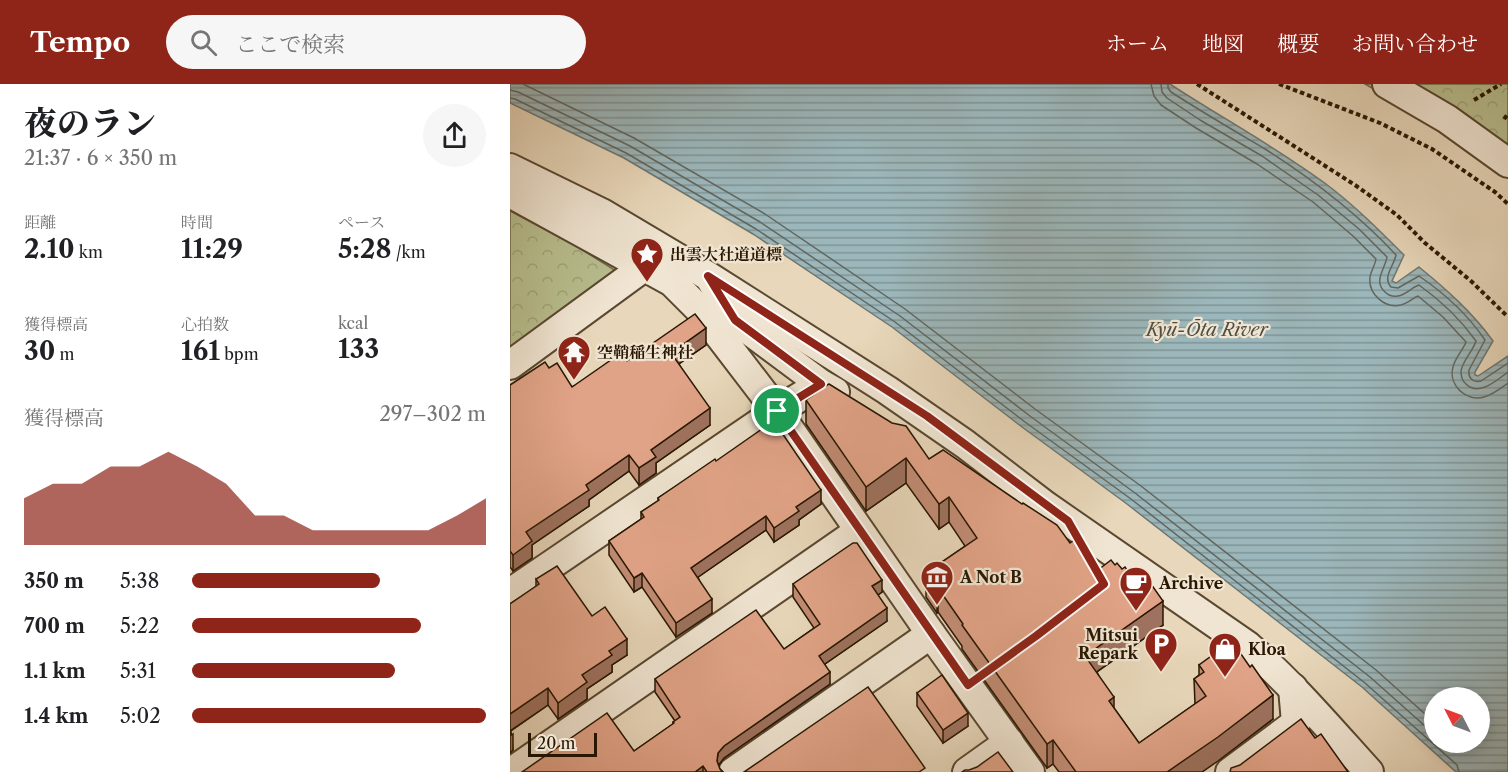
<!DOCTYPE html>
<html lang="ja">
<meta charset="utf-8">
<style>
:root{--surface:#fff;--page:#f6f6f6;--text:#202124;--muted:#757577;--accent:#8f2418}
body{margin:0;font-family:"Libre Caslon Text","Noto Serif JP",serif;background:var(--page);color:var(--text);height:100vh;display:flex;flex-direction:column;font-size:22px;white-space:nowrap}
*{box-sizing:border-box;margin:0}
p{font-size:20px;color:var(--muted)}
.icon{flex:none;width:33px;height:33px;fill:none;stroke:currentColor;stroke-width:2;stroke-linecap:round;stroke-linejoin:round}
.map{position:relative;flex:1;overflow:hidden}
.side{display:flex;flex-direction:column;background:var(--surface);width:510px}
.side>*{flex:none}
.needle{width:39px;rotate:312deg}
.controls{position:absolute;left:914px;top:603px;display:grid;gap:12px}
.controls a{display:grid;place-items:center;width:66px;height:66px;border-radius:50%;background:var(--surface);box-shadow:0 3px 15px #0003;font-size:30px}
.scale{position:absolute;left:18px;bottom:15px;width:69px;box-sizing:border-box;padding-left:6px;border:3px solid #291702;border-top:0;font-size:16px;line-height:21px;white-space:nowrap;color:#291702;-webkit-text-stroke:4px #f0e5d2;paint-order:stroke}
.pin{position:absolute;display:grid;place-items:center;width:51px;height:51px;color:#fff;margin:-26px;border:3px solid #fff;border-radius:50%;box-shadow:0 2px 6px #0007}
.round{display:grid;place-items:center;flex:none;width:63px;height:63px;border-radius:32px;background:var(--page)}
.headline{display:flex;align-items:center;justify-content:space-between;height:102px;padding:0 24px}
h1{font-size:33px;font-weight:800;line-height:45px}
.stats{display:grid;grid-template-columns:repeat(3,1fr);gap:9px;height:102px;padding:6px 24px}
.stats div{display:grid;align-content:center}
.stats b{font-size:26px;font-weight:800}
.stats small{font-size:16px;font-weight:400}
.stats p{font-size:16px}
.chart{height:168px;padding:12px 24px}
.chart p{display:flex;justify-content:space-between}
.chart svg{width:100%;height:108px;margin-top:6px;fill:var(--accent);opacity:.7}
ul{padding:0 24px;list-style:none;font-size:20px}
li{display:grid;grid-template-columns:96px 72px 1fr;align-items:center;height:45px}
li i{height:15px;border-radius:8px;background:var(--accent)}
header{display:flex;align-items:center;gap:36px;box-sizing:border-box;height:84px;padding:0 30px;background:var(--accent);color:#fff}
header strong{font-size:28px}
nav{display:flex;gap:33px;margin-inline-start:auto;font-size:21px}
.search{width:420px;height:54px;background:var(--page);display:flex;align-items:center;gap:15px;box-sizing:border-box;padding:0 21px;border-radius:33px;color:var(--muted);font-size:22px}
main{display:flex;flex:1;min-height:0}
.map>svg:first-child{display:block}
.park{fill:url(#park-crowns);stroke:#706a48;stroke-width:1.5}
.water{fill:url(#water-rules);stroke:#6e7771;stroke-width:1.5;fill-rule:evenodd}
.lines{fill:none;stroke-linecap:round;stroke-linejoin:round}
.shore{stroke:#62675e;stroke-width:1.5}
.minor-casing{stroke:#594730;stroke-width:32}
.path{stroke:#291702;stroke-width:4;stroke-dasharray:4.5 3;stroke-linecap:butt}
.minor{stroke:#f0e5d2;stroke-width:28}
.wall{fill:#c28c74;stroke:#291702;stroke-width:1.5}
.shaded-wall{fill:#9e725e;stroke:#291702;stroke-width:1.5}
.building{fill:#e1a387;stroke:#291702;stroke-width:1.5}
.route-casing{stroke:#fff;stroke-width:12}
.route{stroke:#8f2418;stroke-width:8}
.labels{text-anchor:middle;stroke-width:4.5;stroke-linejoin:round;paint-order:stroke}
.poi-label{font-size:16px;font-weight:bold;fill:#291702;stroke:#f0e5d2;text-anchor:start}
.water-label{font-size:18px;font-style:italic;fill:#514f43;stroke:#f0e5d2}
</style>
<header>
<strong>Tempo</strong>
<div class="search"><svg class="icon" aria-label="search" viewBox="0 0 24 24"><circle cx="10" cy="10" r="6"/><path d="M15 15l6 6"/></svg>ここで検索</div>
<nav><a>ホーム</a><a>地図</a><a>概要</a><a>お問い合わせ</a></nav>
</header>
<main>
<section class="side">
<div class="headline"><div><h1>夜のラン</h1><p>21:37 · 6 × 350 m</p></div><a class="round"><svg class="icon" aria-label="share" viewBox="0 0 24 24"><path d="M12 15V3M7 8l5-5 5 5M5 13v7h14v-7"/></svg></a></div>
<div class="stats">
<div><p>距離</p><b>2.10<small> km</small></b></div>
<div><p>時間</p><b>11:29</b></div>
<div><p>ペース</p><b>5:28<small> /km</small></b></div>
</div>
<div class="stats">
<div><p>獲得標高</p><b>30<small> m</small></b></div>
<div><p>心拍数</p><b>161<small> bpm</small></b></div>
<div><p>kcal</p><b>133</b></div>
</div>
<div class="chart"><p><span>獲得標高</span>297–302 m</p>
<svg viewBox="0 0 160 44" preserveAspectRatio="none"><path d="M0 44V25L10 19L20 19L30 12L40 12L50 6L60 12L70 19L80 32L90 32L100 38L110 38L120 38L130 38L140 38L150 32L160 25V44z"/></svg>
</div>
<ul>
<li><b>350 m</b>5:38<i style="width:64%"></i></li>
<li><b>700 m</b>5:22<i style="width:78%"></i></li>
<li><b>1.1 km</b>5:31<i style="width:69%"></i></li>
<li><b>1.4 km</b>5:02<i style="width:100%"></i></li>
</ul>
</section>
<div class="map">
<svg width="998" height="688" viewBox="0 0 998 688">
<defs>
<pattern id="park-crowns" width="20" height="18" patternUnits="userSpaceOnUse" patternTransform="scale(1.5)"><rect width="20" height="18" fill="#b8be8e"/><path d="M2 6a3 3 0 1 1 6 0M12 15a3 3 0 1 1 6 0" fill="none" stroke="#9ea379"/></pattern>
<pattern id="water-rules" width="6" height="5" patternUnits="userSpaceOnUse" patternTransform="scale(1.5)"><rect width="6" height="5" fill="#9cb7bb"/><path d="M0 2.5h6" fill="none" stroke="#7f9496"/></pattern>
</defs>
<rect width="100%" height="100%" fill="#e8d7ba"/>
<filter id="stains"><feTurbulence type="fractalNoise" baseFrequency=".00333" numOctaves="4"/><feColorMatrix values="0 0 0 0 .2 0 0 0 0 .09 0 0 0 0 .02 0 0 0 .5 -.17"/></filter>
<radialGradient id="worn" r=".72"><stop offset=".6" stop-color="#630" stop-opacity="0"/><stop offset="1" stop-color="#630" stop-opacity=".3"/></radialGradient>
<!-- park -->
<g class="park">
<polygon points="855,0 998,0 998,93 960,63 933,45"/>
<polygon points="0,127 66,162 103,185 106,194 0,269"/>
</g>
<!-- water -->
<path class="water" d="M0 0H660C712 34 766 63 816 100 844 121 869 146 894 171L882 197 886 199 909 183C936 205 962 228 983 257L965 288V291L968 292 998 272V688H946L852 603 617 420 512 343 382 243 243 150 114 74 0 19ZM924 614H969V658H924Z"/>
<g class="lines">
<!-- shore -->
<g class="shore">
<polyline points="13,0 124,54 255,130 395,225 525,325 631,402 866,586 924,638"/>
<path d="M641 0 644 12 651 21 686 44 747 80 803 118 843 152 866 175C865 181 861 187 860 193 858 210 875 225 891 221 898 219 903 214 908 212L933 233 956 258C953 266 945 274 943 283 938 301 956 318 974 313 982 311 991 304 998 299"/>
<path d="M651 0 652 8 657 14 690 36 752 72 808 111 849 145 877 173C875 185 863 197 875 208 878 211 883 213 888 212 896 211 902 203 909 201 930 216 951 236 966 257 963 267 953 276 951 287 951 292 952 297 956 300 969 313 987 296 998 288"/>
<path d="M658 0V4L661 8C692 28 723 46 755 65 802 95 848 130 886 171 884 182 872 193 881 203L888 204 909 192C934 209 958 231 975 256L959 286C958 294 963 299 971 297L998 279"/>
<polyline points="0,6 8,8 120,62 250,138 390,232 520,332 625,409 860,593 924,650"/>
<polyline points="0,14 5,15 116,69 246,145 385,238 515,338 621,415 855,599 947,681 949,688"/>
</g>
<!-- minor casing -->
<g class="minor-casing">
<g id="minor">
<polyline points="877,0 937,35 998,79"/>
<path d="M0 84 92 129 198 192 377 306 455 360 536 422 738 562C782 600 820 645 859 688"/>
<polyline points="0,109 162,198 189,225 267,327 421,550 520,688"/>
<polyline points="201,196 225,236 311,300 325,308"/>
<polyline points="0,281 134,183"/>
<polyline points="0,509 267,327 311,300"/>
<polyline points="1,688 349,447"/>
<polyline points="223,688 421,550"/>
<polyline points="457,688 499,658"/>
<polyline points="720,688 786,639 783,604"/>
</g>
</g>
<!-- path -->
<g class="path">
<polyline points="687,0 845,101 887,131 915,159 961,197 998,233"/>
<polyline points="769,0 870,39 922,65 985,108 998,120"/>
<polyline points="964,16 991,0"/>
<polyline points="994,35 998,30"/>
</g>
<!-- minor -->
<use href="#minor" class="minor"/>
</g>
<!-- wall -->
<g class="wall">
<polygon points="196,261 169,280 200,341 146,379 146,389 129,401 119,387 79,416 79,422 22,461 22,474 3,487 0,483 0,301 39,284 62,303 117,277"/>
<polygon points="296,316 419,375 560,459 588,486 653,541 587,588 604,624 629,659 685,620 684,595 689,591 689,581 763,635 692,688 549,688 543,680 537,684 452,565 452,562 428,528 427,529 416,513 416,489 455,462 439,438 429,445 396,399 356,427 296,340"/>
<polygon points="206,377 311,420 289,436 289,441 264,458 256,446 188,493 202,529 166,553 132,503 124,508 99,471 99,457 131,435 131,428 148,417 148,414"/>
<polygon points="26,495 82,532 117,571 102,581 102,588 77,605 77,615 48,635 38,621 1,647 3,666 0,669 0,520 26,503"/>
<polygon points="283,500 372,508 368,511 377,537 315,580 320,600 214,674 208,681 210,685 213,688 12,688 124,667 163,640 163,638 165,637 145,608 145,595 274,565 304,544 283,513"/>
<polygon points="407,609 458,642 433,659 407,622"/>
</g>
<!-- shaded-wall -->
<g class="shaded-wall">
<polygon points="196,244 196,261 161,285 161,269"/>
<polygon points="200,324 200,341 146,379 146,389 129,401 129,384 141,366"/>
<polygon points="119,371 119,387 79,416 79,422 22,461 22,474 3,487 3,471 16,448 76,401"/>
<polygon points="396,374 396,399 356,427 356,403"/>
<polygon points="311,406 311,420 289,436 289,441 264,458 264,444 286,423"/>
<polygon points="439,413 439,438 429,445 429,420"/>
<polygon points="256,432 256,446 181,498 181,484"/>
<polygon points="132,489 132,503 124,508 124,494"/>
<polygon points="372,496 372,508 362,515 362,502"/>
<polygon points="428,504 428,528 427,529 427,505"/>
<polygon points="202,515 202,529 166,553 166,539"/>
<polygon points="653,517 653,541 575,596 575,572"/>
<polygon points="377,524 377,537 309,584 309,572"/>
<polygon points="117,555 117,571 102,581 102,588 77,605 77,615 48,635 48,619 72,591 99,567"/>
<polygon points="320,588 320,600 214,674 208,682 207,677 208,669 214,662"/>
<polygon points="38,604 38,621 0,647 0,630"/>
<polygon points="763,611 763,635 708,677 692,688 657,688"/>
<polygon points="604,613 604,638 599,617"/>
<polygon points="458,629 458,642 433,659 433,646"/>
<polygon points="3,650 3,666 0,669 0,652"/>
<polygon points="543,656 543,680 537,684 537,660"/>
<polygon points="193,682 193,688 185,688"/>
</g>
<!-- building -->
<g class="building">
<polygon points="185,230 196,244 161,269 200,324 141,366 146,373 129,384 119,371 76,401 79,406 16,448 22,457 3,471 0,467 0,301 35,278 39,284 47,279 62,303 111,269 117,277"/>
<polygon points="319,300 382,339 396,342 419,375 433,366 512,420 513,419 547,441 560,459 566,455 588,486 601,476 605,481 607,479 612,485 615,483 621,492 624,490 628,497 632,494 637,502 641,500 653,517 575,572 604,613 599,617 629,659 696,612 684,595 694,588 689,581 722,557 740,583 742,581 763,611 708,653 657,688 566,688 543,656 537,660 452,541 453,540 428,504 427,505 416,489 467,454 439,413 429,420 396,374 356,403 296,316"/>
<polygon points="252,345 270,346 311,406 286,423 289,427 264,444 256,432 181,484 202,515 166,539 132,489 124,494 99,457 134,433 131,428 149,416 148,414 205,375 206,377"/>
<polygon points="343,459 347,459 372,496 362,502 377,524 309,572 320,588 214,662 208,669 207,677 210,685 213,688 197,688 193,682 185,688 12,688 97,629 124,667 164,639 163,638 170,633 145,595 246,526 274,565 310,540 283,500"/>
<polygon points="47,482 82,532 95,523 117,555 99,567 102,571 72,591 77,598 48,619 38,604 0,630 0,520 29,500 26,495"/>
<polygon points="432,591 458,629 433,646 407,609"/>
<polygon points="358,603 415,684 409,688 234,688"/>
<polygon points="791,635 805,654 811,650 838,688 720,688 721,684 730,681"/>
<polygon points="488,668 503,688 452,688 455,686 459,686 467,683"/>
</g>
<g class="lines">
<!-- route casing -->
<g class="route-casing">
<polygon id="route" points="198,192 417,332 558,437 594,500 526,552 458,601 267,327 311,300 225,236"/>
</g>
<!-- route -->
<use href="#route" class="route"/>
</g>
<!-- icons -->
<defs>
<g id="sight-pin" transform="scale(1.725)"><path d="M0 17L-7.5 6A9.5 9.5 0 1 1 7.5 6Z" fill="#8f2418" stroke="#f0e5d2"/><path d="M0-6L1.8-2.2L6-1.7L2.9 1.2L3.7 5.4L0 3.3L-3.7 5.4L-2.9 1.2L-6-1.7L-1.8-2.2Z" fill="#fff"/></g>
<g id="temple-pin" transform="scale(1.725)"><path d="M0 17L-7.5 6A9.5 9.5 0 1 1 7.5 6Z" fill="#8f2418" stroke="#f0e5d2"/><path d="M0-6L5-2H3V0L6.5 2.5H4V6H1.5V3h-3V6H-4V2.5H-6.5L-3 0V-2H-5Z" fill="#fff"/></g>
<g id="museum-pin" transform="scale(1.725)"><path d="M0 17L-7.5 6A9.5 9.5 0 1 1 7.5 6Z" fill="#8f2418" stroke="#f0e5d2"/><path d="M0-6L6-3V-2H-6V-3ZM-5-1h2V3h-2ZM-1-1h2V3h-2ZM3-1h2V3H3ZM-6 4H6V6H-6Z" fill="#fff"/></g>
<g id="cafe-pin" transform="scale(1.725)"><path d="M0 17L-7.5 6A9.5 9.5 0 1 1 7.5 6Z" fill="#8f2418" stroke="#f0e5d2"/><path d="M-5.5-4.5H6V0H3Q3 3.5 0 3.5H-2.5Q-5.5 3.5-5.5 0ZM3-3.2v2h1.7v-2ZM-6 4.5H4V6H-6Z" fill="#fff"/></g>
<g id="parking-pin" transform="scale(1.725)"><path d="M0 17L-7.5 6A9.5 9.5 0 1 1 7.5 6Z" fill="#8f2418" stroke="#f0e5d2"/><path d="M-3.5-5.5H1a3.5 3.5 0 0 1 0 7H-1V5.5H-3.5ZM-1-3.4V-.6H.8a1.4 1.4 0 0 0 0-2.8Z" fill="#fff"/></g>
<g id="shop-pin" transform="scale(1.725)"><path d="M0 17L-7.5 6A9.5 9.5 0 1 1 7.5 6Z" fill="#8f2418" stroke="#f0e5d2"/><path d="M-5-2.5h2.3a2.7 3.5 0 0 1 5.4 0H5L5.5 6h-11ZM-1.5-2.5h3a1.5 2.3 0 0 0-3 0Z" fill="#fff"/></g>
</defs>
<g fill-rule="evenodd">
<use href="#sight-pin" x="137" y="170"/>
<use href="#temple-pin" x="64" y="268"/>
<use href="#museum-pin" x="427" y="493"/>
<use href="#cafe-pin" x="626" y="499"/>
<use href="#parking-pin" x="651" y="560"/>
<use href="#shop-pin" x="715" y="565"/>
</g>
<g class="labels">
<!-- poi labels -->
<g class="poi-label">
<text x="160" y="176">出雲大社道道標</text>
<text x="87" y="274">空鞘稲生神社</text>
<text x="450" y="499">A Not B</text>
<text x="649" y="505">Archive</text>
<text x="628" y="557" text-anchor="end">Mitsui<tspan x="628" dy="18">Repark</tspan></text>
<text x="738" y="571">Kloa</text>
</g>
<!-- water labels -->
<g class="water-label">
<text x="697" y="252">Kyū-Ōta River</text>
</g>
</g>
<rect width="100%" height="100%" filter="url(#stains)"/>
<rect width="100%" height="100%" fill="url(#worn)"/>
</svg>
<div class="controls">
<a><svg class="needle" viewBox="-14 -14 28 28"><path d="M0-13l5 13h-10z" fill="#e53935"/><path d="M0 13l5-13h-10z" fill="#757577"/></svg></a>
</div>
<div class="scale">20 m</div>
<div class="pin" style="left:267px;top:327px;background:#1e9e55"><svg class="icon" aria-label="arrive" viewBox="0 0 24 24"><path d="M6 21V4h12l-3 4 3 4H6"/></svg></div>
</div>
</main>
